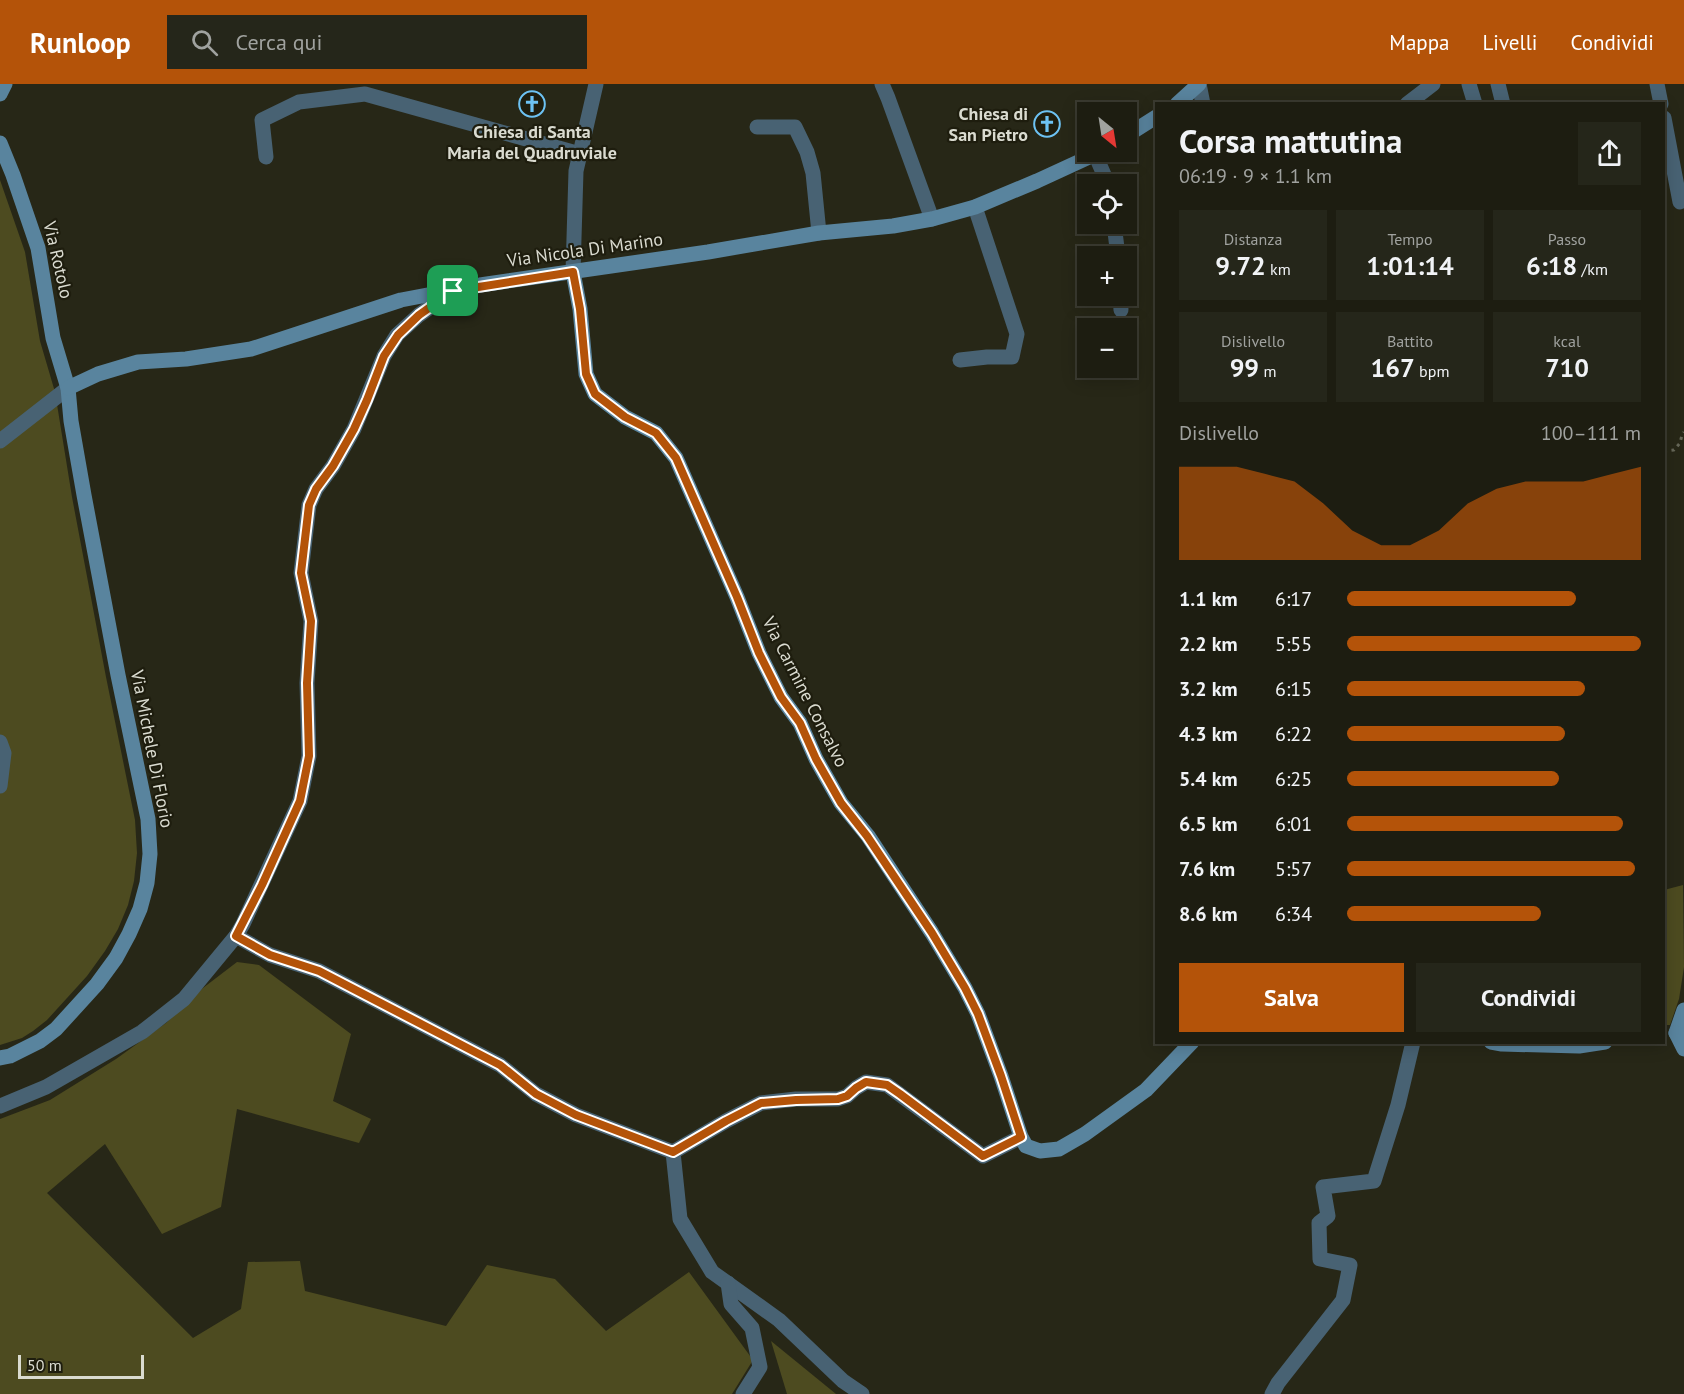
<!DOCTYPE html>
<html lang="it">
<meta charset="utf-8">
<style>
:root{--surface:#1d1d11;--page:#25261a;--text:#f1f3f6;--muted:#a0a29f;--line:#3b3b31;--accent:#b45309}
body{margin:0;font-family:"PT Sans",sans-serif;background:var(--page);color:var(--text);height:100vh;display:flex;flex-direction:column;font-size:22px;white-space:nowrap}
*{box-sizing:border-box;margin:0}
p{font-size:20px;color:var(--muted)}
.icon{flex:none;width:33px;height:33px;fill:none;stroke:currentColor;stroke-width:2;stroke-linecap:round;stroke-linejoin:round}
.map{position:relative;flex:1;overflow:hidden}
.panel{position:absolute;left:1155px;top:18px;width:510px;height:942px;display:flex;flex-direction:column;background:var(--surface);border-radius:0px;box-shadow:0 3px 15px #0003,0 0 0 2px var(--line)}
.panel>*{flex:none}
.needle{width:39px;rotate:150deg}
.buttons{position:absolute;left:1077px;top:18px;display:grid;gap:12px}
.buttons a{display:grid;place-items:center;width:60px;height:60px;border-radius:0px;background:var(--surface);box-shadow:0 3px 15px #0003,0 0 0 2px var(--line);font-size:30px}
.scale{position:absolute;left:18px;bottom:15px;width:126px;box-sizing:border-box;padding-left:6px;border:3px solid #dadbd0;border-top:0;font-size:16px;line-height:21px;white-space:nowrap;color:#dadbd0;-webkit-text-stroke:4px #1e1d0e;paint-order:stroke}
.pin{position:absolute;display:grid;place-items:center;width:51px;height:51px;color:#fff;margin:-26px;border-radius:12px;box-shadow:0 3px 9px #0006}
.round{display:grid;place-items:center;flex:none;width:63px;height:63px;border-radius:0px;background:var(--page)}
.overview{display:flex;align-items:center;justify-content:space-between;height:102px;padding:0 24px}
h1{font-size:33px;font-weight:800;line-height:45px}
.figures{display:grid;grid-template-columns:repeat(3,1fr);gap:9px;height:102px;padding:6px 24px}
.figures div{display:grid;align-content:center;border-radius:0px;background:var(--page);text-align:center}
.figures b{font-size:26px;font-weight:800}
.figures small{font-size:16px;font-weight:400}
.figures p{font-size:16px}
.chart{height:168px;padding:12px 24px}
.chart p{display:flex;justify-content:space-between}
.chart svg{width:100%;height:108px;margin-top:6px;fill:var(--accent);opacity:.7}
.button{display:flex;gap:12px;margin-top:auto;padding:12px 24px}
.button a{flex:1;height:69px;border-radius:0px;background:var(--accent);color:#fff;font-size:24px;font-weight:800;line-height:69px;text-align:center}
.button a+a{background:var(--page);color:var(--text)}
ul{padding:0 24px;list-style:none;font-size:20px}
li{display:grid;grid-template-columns:96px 72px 1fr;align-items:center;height:45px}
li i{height:15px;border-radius:8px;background:var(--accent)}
header{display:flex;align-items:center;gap:36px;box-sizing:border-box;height:84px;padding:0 30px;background:var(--accent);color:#fff}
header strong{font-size:28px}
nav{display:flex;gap:33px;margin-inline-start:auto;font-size:21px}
.search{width:420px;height:54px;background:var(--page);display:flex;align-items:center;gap:15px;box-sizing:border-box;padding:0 21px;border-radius:0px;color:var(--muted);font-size:22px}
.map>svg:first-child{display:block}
.green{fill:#4d4b20}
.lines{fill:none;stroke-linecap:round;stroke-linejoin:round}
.path{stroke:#666758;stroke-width:3;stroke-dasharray:3 4.5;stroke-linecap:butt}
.street{stroke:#486273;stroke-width:15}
.secondary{stroke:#59849e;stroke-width:15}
.route-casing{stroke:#fff;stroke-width:12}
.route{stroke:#b45309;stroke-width:8}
.labels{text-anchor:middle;stroke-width:4.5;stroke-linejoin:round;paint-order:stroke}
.poi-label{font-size:18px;font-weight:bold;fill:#dadbd0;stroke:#1e1d0e;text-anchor:end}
.street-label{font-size:18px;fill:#dadbd0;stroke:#1e1d0e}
</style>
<header>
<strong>Runloop</strong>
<div class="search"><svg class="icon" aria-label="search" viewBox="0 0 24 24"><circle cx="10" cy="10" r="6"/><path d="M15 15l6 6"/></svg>Cerca qui</div>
<nav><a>Mappa</a><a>Livelli</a><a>Condividi</a></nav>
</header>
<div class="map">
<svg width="1684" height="1310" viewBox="0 0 1684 1310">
<rect width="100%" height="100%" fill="#272717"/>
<!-- green -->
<g class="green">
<polygon points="0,96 25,168 40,257 55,308 72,413 106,593 135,736 137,769 134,797 128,821 118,845 105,867 87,892 47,936 33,947 22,954 0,961"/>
<polygon points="1683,801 1684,883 1679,915 1670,941 1664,941 1664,806"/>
<polygon points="237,878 259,881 351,950 333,1017 371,1035 359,1059 237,1025 221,1123 162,1150 105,1060 47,1109 193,1254 241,1225 248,1178 300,1177 305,1207 446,1242 487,1181 555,1195 606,1247 689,1188 753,1276 732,1310 0,1310 0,1035 50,1016 116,975 166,939 203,904"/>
<polygon points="771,1257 836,1310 787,1310"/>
</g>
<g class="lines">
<!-- path -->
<polyline class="path" points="1664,367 1674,366 1680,359 1682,351 1684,348"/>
<!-- street -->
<g class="street">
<polyline points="882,0 888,14 932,135"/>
<polyline points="1199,0 1203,20"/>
<polyline points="1469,0 1475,20"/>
<polyline points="1498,0 1503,20"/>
<polyline points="1657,0 1661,20"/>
<polyline points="1407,20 1433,0"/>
<polyline points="1664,34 1680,118"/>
<polyline points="757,43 795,43 807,68 813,89 819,149"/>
<polyline points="1095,70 1108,100"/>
<polyline points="266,73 262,36 299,18 365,10 580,70"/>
<polyline points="1114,140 1118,172"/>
<polyline points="573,188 576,87 596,0"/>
<polyline points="1120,212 1121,226"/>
<polyline points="960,276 987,273 1012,273 1017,250 975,123"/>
<polyline points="0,357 68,304"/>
<polyline points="0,658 4,669 0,702"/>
<polyline points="236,852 270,871 319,887 500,981 536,1010 576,1031 673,1068"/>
<polyline points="0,1022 46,1003 142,948 184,915 236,852 243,840 300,717 309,672 307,599 311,537 301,489 309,421 316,405 333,382 354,345 384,272 397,251 419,231 453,207"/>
<polyline points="673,1068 726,1037 761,1019 796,1015 838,1015 847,1012 856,1004 866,998 887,1001 983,1072 1021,1053"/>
<polyline points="673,1068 680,1135 712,1188 779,1236 843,1297 862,1310"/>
<polyline points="728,1199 731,1220 752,1244 760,1283 743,1310"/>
<polyline points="1272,1310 1278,1299 1343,1216 1350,1181 1320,1175 1319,1139 1328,1132 1323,1103 1374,1097 1398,1021 1413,958"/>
</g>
<!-- secondary -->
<g class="secondary">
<polyline points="0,10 5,0"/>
<polyline points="1177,20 1199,0"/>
<polyline points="1126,52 1156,33"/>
<polyline points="0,59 13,91 38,164 53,254 68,304 71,337 84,411 118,591 148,735 150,770 147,799 140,825 129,850 116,874 97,900 56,945 40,957 10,972 0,974"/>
<polyline points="573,188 580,225 586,290 595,310 625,333 656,349 676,374 737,513 759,569 781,613 800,639 816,675 841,719 868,752 932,849 965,904 978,930 1001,992 1021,1053 1026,1062 1040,1067 1059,1065 1085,1050 1146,1006 1192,958"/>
<polyline points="68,304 98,290 138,278 186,275 251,265 401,216 480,201 708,168 819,149 893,142 932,135 975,123 1037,97 1100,68"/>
<polyline points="1676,949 1684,926"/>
<polyline points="1676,949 1684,965"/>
<polyline points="1491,958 1502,960 1579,962 1605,958"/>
</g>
</g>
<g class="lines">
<!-- route casing -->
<g class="route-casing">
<polygon id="route" points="573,188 580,225 586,290 595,310 625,333 656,349 676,374 737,513 759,569 781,613 800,639 816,675 841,719 867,752 932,849 965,904 978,930 1001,992 1021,1053 983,1072 900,1010 887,1001 866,998 856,1004 847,1012 838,1015 796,1016 761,1019 726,1037 673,1068 576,1031 536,1010 500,981 319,887 270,871 236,852 262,801 300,717 309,672 307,599 311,537 301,489 309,421 316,405 333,382 354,345 367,316 384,272 398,251 419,231 453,207"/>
</g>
<!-- route -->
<use href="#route" class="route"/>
</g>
<!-- icons -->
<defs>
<g id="church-ring" transform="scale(1.35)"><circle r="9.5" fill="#1e1d0e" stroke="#6dc2f3" stroke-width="1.5"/><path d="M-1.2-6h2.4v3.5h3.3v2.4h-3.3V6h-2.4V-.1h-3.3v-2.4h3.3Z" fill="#6dc2f3"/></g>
</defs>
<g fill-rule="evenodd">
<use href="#church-ring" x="532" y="20"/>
<use href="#church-ring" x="1047" y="40"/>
</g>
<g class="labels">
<!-- poi labels -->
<g class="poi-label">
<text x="1028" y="36">Chiesa di<tspan x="1028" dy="21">San Pietro</tspan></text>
<text x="532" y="54" text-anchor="middle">Chiesa di Santa<tspan x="532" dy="21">Maria del Quadruviale</tspan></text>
</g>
<!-- street labels -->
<g class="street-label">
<text transform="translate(585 166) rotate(-8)" y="6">Via Nicola Di Marino</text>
<text transform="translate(58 176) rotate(77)" y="6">Via Rotolo</text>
<text transform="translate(805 608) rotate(63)" y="6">Via Carmine Consalvo</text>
<text transform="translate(152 665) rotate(79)" y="6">Via Michele Di Florio</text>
</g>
</g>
</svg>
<div class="buttons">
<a><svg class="needle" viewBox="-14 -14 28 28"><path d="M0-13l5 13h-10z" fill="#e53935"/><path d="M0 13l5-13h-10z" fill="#a0a29f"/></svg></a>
<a><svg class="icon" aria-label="locate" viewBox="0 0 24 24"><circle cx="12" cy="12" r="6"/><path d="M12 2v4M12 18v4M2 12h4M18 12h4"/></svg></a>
<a>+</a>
<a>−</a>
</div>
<div class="scale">50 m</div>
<div class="pin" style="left:453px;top:207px;background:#1e9e55"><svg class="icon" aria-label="arrive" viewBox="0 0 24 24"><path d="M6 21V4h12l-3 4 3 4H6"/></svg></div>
<section class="panel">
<div class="overview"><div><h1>Corsa mattutina</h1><p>06:19 · 9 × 1.1 km</p></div><a class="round"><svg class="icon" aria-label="share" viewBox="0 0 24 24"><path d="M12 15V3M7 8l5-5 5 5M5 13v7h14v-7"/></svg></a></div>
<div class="figures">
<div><p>Distanza</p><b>9.72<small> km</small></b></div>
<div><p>Tempo</p><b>1:01:14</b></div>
<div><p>Passo</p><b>6:18<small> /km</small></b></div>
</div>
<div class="figures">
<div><p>Dislivello</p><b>99<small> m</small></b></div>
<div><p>Battito</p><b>167<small> bpm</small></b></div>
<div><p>kcal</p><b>710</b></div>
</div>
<div class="chart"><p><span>Dislivello</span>100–111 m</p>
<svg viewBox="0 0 160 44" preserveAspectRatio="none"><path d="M0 44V6L10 6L20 6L30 9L40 12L50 21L60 32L70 38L80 38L90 32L100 21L110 15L120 12L130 12L140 12L150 9L160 6V44z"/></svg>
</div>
<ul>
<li><b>1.1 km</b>6:17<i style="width:78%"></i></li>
<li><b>2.2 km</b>5:55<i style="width:100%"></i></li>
<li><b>3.2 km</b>6:15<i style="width:81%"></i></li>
<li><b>4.3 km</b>6:22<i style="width:74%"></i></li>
<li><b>5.4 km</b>6:25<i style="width:72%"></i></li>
<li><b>6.5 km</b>6:01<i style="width:94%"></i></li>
<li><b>7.6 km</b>5:57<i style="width:98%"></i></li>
<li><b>8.6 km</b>6:34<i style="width:66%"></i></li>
</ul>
<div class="button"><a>Salva</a><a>Condividi</a></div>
</section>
</div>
